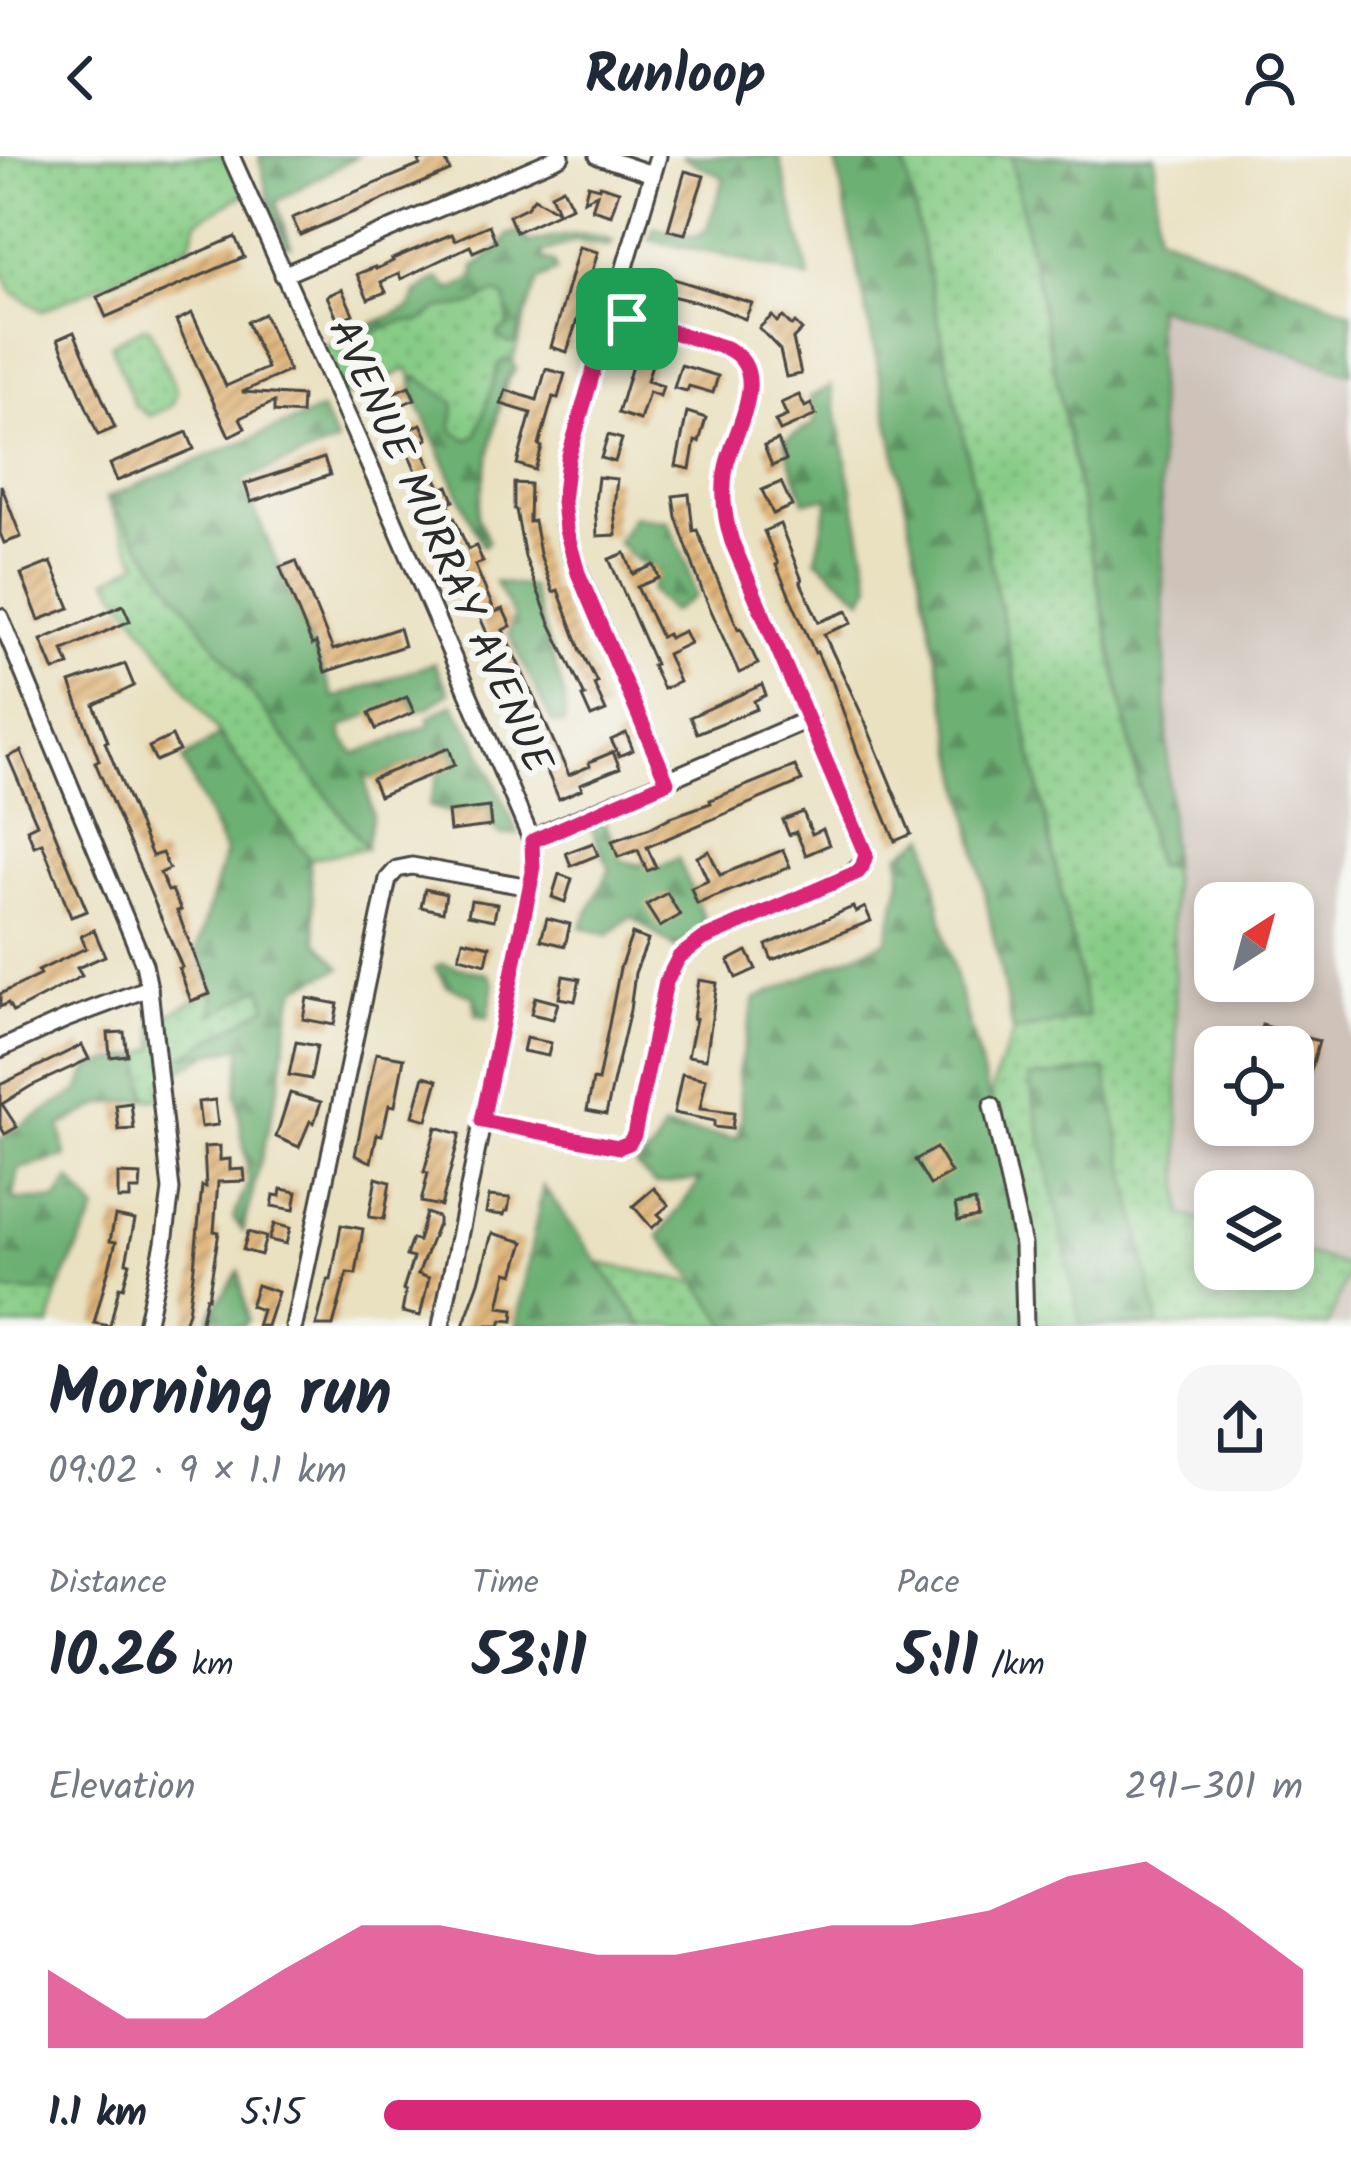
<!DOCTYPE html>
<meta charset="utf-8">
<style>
:root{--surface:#fff;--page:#f6f6f7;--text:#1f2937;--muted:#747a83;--accent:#db2777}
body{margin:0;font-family:Kalam,sans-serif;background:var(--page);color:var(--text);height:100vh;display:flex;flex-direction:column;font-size:45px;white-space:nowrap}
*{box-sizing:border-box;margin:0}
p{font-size:39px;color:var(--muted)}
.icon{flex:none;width:66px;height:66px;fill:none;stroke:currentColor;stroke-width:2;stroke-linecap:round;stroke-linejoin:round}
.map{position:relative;height:1170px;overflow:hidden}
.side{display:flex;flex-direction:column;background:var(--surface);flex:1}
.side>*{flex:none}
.needle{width:78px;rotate:36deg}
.fabs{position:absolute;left:1194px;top:726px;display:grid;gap:24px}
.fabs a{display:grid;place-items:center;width:120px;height:120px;border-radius:24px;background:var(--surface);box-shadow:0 6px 18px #0003;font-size:60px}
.pin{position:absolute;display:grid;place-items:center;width:102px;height:102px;color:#fff;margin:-51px;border-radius:24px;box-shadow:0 6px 18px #0006}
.round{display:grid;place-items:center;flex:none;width:126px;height:126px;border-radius:36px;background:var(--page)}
.summary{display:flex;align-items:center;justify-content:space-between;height:204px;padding:0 48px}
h1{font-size:66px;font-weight:700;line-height:90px}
.metrics{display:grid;grid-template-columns:repeat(3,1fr);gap:18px;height:204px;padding:12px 48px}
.metrics div{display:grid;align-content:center}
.metrics b{font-size:60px;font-weight:700}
.metrics small{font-size:33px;font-weight:400}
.metrics p{font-size:33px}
.chart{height:336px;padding:24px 48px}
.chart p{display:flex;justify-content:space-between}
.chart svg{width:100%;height:216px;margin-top:12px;fill:var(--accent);opacity:.7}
ul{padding:0 48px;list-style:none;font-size:39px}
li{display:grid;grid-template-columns:192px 144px 1fr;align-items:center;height:90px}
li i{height:30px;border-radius:15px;background:var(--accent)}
header{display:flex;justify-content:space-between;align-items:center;height:156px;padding:0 48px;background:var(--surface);font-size:54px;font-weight:700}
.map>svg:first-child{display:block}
.industrial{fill:#cec2b9;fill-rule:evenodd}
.grass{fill:url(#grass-dots);stroke:#597c58;stroke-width:3}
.forest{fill:url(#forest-firs);stroke:#4c6e4f;stroke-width:3}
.building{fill:url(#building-hatch)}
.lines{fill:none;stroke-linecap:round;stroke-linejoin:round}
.minor-casing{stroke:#484642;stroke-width:21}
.minor{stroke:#fff;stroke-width:15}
.route-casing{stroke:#fff;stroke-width:24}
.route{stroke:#db2777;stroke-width:15}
.labels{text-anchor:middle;stroke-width:12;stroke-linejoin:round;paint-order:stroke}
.street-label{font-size:42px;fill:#2b2b2b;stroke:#f6f6f2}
</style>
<header><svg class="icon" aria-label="back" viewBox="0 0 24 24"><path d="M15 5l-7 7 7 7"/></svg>Runloop<svg class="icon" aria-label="person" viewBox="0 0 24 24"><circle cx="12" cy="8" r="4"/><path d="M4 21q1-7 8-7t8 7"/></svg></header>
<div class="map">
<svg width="1351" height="1170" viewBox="0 0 1351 1170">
<defs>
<pattern id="grass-dots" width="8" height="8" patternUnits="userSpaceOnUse" patternTransform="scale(3)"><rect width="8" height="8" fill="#87cc86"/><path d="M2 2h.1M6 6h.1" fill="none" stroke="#75af74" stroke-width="1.8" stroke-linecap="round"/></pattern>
<pattern id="forest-firs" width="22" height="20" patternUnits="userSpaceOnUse" patternTransform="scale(3)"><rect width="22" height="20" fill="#6db073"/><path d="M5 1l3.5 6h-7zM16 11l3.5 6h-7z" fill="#5a8f5f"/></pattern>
<pattern id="building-hatch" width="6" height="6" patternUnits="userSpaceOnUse" patternTransform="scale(3)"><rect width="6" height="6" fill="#e0b57a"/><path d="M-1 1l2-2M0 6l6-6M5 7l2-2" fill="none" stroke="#b69364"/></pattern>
</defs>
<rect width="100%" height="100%" fill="#f6f6f2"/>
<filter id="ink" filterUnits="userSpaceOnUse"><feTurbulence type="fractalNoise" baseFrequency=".00833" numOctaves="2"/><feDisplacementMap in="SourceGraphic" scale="24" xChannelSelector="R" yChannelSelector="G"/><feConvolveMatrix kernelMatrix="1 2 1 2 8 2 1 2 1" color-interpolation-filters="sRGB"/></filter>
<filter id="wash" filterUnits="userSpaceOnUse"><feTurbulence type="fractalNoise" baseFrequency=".004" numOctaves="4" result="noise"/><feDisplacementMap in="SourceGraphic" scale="48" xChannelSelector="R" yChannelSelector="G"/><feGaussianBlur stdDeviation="2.7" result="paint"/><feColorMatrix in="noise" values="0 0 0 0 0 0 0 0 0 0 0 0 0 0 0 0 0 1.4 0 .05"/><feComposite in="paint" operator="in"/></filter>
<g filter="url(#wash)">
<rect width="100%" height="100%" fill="#eae1c1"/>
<!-- industrial -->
<path class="industrial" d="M1155 149 1351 217V1170H1328L1349 1111 1293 1093V1035H1215V1069L1182 1058ZM1215 747H1293V825H1215ZM1215 891H1293V969H1215Z"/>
<!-- grass -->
<g class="grass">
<polygon points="0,0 231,0 247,37 197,65 190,89 42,155 12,136 0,111"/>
<path d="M903 0H1011L1155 711 1171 710 1182 1058 1215 1069V1113H1293V1093L1350 1111 1328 1170H1025L992 950C989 924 1004 901 1013 876L1088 860Z"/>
<polygon points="544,94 471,354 408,213 340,243 318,193"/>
<polygon points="144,171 149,172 177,236 172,250 150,260 134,249 111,188"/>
<polygon points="106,342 366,692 309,703 108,423 138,407"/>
<polygon points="285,796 290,851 160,926 162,942 103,948 23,989 13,1044 74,1057 50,1170 0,1170 0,983 156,891 153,867"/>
<polygon points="599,1107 698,1127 728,1170 644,1170"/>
</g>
<!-- forest -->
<g class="forest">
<polygon points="259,0 357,0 276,46 291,90 285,88 270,49"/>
<polygon points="681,0 779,0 810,123 718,98 650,84 654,72 697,81 707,73 724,22"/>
<polygon points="835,0 903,0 1088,861 1013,876"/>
<polygon points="1011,0 1155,0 1157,77 1351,156 1351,217 1155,150 1171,710 1156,711"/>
<path d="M515 77 524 80 528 87C556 82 585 72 613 85L608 90 575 85 541 97 540 102 553 106 556 115 538 125 515 187H508L497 180 501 174 508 171 506 142 495 137 471 149 440 152 419 166 403 165 335 192V184L411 151 415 137 435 124H440L450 134 471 125 475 119V110L499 93 509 78Z"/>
<polygon points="506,203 511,204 516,213 503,231 479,350 478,360 488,385 484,390 482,389 414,239 412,225 418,221 452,245 455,249 452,270 454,276 468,284 477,278 499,208"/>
<polygon points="831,230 871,428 863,443 816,403 829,342 804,345 784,285 815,267 810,241"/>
<polygon points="321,254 337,287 242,324 334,542 434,507 449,536 429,551 414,556 406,541 341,572 343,582 355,598 430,569 429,561 453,548 477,586 518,678 501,679 491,670 489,651 448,656 429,650 439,615 455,608 448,592 372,623 364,617 372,658 366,692 106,342"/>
<polygon points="633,360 668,365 687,409 695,440 671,456 651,435 658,414 637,405 617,386"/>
<polygon points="495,426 531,431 565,543 564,568 552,567 508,476 514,461"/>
<polygon points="219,579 309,703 317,784 341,812 297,831 290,851 280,925 243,1075 233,1062 249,1025 236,938 242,892 182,901 267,850 262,830 214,859 214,835 197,794 225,696 183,604"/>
<polygon points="603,663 622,705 659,712 678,702 707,769 675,792 631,760 608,779 581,771 610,713 590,669"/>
<polygon points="927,680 946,786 992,950 1023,1089 1025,1170 728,1170 698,1127 659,1080 701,1023 655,1028 636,1010 655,992 663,973 737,982 742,961 738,916 755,843 887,784 901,723 900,698"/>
<polygon points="441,808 488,818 494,827 488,862 476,860 474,840 447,830 435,812"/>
<polygon points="141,899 147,943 103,948 60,970 66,1001 19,1013 13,1044 57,1044 70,1023 96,1055 57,1137 0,1135 0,983 79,934 90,910"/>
<polygon points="1105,913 1159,1170 1081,1170 1029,922"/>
<polygon points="543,1030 644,1170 516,1170"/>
<polygon points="239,1115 248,1164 243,1170 208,1170 210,1158"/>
</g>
<g id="blocks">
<!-- building -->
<g class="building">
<polygon points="432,0 444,0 450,15 300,79 292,62 420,9 419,5"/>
<polygon points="685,15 704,20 685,78 668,74"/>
<polygon points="588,29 599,32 600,29 619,35 611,59 592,53 597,38 584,44"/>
<polygon points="563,32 572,50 516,76 509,60 527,51 534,42 558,55 551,38"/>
<polygon points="489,69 496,86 473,96 470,90 401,123 399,118 381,126 386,136 368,143 357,118 375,111 376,113 393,105 392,103 452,78 455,84"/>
<polygon points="235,81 244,101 106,161 97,141"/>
<polygon points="579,91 598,96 567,196 551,191"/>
<polygon points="654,117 752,147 745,163 713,150 650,135"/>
<polygon points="342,133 353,158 338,165 327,140"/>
<polygon points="192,157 226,230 267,212 247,166 264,158 289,215 242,236 302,240 301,258 274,256 274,246 240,262 245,272 229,280 176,165"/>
<polygon points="772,160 777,166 783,161 792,170 795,167 802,174 793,183 801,218 786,221 780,194 759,172"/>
<polygon points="74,176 115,272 98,279 58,183"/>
<polygon points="637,193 655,198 647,225 663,230 660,240 649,236 640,264 618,257"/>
<polygon points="681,209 718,220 713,237 689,230 687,235 674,232"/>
<polygon points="546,213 565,218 558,242 553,241 539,289 542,291 535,314 517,308 531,257 501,248 506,234 537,244"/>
<polygon points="409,230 415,243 381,258 375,245"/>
<polygon points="799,239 805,251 811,248 816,259 780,275 775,265 787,260 781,247"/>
<polygon points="687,256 706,262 699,286 695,285 690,313 676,310"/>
<polygon points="421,268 428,283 421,286 423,295 441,333 448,330 454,345 448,347 468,393 476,390 483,406 475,409 495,456 503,453 511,470 503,474 569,619 590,610 589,606 613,596 620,612 580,628 582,633 559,643 466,429 468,428 450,386 444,389 427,338 406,293 402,294 398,284 404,282 402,277"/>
<polygon points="187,276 194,293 117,325 110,308"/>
<polygon points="608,279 622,283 615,306 601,302"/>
<polygon points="778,284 786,304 772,310 764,290"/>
<polygon points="324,302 330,319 251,346 245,328"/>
<polygon points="598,321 617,323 614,350 616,379 597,380 595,346"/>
<polygon points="781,326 792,350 773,358 762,334"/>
<polygon points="514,327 530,328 529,366 534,365 540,398 553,436 558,434 580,493 597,526 594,528 606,555 591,561 582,541 585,540 550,467 525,401 516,354 514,353"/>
<polygon points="1,329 21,381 4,387 0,377"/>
<polygon points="689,338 693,375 697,374 738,473 741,472 758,508 739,517 702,434 676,361 673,340"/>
<polygon points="780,368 802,424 800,425 819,466 847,455 852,467 824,478 863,561 911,678 895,685 858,597 831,522 829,523 817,496 815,497 776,409 778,408 764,375"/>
<polygon points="625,397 633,418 654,409 659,422 637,431 661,481 667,478 669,482 684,475 690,487 667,498 679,526 663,533 652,509 655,508 609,403"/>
<polygon points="296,405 333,494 399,472 404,490 325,516 316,487 312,489 280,411"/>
<polygon points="51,406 70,452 39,464 21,418"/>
<polygon points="123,449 130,465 63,494 69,509 54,515 41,484"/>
<polygon points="125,508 134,530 94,549 108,585 105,586 152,700 162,697 169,713 160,717 168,735 172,734 181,754 177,755 210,838 191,845 179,812 182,811 95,606 99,604 70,527"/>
<polygon points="762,529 766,539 754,545 757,553 697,577 690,561"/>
<polygon points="407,541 414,556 376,573 369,557"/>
<polygon points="626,577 633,594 619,600 611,584"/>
<polygon points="172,580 179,595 156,605 149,591"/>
<polygon points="449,592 455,609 379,640 372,623"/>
<polygon points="21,595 87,755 71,761 42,687 34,690 27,673 37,668 8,601"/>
<polygon points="795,610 802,625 647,691 656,711 647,715 638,694 618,701 612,685 650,672 671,661 711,647 710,644"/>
<polygon points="489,651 491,670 450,675 448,656"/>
<polygon points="803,656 812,678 823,673 829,689 806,699 796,676 789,679 783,664"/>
<polygon points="593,687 598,699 571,710 566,697"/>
<polygon points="783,694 790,711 697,748 691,732 708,725 697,701 709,695 720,719"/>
<polygon points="559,718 572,723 565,746 552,741"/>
<polygon points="425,733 446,738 443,756 421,751"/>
<polygon points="667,737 680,759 660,771 646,749"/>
<polygon points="471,744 497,748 494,764 468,759"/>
<polygon points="853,751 856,756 865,751 871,765 772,804 766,789"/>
<polygon points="547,762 570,768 565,790 541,784"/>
<polygon points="94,774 105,800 77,812 82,820 13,856 8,847 0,851 0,838 40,819 38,815 86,792 81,780"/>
<polygon points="632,778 648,784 635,817 630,854 606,958 587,954 593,924 598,925 620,812"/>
<polygon points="463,784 490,790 486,808 459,801"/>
<polygon points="747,795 756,813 736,822 728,805"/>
<polygon points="563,820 580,823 575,845 559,842"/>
<polygon points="699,824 717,827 706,903 688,900 696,863 693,863"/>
<polygon points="535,841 558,847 553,863 531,858"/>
<polygon points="307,842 338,848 334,869 303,863"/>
<polygon points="1262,869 1319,885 1310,918 1293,914 1293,891 1256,891"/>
<polygon points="124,876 127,899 110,901 108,877"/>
<polygon points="526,882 551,887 548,900 523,895"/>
<polygon points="296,886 317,890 311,923 289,919"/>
<polygon points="82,889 89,903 31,930 2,948 17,971 5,978 0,970 0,929"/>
<polygon points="376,897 404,902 395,950 389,949 382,979 377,978 371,1006 355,999"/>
<polygon points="682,918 706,923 700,953 734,957 732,973 714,971 714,965 674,957"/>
<polygon points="424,920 438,924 427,964 413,960"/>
<polygon points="290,937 321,946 314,967 310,965 299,991 276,981"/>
<polygon points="215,944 218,969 201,971 198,946"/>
<polygon points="131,947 134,973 119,974 116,949"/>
<polygon points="436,971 460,978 441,1050 421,1046 428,1017 424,1016"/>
<polygon points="220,990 220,1004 230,1003 230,1014 244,1013 245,1025 218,1026 214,1075 219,1076 208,1142 206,1141 200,1170 183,1170 188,1156 194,1111 202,1030 206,1031 204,991"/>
<polygon points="936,992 951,1017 930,1029 915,1004"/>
<polygon points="118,1018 141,1019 140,1034 130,1034 130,1043 118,1043"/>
<polygon points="376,1022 390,1026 384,1063 369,1061"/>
<polygon points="654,1032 669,1049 658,1058 663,1063 652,1072 633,1050"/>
<polygon points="281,1033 297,1036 294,1054 272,1050 274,1039 280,1040"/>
<polygon points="489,1040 510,1042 508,1055 505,1055 504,1059 486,1057"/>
<polygon points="975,1045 978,1061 958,1065 955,1049"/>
<polygon points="426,1057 438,1061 438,1068 418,1118 429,1122 420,1160 402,1156 406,1135 403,1134 413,1102 406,1100 412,1083 418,1085"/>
<polygon points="115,1060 135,1064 126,1106 130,1107 123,1132 119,1131 110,1170 94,1167 116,1086 110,1085"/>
<polygon points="274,1068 290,1072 286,1088 269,1084"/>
<polygon points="341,1069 363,1073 356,1118 347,1117 333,1170 316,1170 328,1124 331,1124"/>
<polygon points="248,1076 266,1081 261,1099 243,1094"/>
<polygon points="492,1077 524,1086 514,1118 507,1116 499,1151 514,1153 513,1165 502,1164 500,1170 463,1170 479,1126"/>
<polygon points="257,1129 278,1136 267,1170 257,1170 262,1154 250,1150"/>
</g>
</g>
</g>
<g filter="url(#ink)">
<use href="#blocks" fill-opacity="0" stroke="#484642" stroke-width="3"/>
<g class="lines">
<!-- minor casing -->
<g class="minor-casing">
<g id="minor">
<polyline points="231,0 388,351 532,685 533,716 441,1170"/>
<polyline points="598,0 652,18"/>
<polyline points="658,0 568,303 563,347 565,374 573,402 667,625"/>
<polyline points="283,119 561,0"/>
<polyline points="0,461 144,808 149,832 171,1034 164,1087 146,1170"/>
<polyline points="532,685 547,676 809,563"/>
<polyline points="0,893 66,863 149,832"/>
<polyline points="992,950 1023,1089 1025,1170"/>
<path d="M483 965 614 991 629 987 634 979 666 826 679 801 703 783 852 718 865 705 864 693 732 386C724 361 721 337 726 311 734 274 774 214 726 192L610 157"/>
<polyline points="294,1170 388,723 397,713 412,710 530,731"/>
</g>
</g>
<!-- minor -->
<use href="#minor" class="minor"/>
</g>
</g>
<g class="lines" filter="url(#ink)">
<!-- route casing -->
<g class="route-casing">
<path id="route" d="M610 157 726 192C774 214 734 274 726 311 721 337 724 361 732 386L866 699 862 711 858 716 703 783 679 801 666 826 634 979 629 987 619 991 482 965 533 716 532 685 667 626 578 417 566 374 563 346 568 303Z"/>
</g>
<!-- route -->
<use href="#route" class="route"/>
</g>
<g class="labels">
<!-- street labels -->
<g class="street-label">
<text transform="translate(442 389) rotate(66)" y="15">AVENUE MURRAY AVENUE</text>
</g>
</g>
</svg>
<div class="fabs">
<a><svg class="needle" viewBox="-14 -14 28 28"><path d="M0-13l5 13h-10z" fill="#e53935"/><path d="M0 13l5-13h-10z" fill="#747a83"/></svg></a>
<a><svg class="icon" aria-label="locate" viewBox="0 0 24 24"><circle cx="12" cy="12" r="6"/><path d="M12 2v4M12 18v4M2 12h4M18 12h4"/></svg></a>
<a><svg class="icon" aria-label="layers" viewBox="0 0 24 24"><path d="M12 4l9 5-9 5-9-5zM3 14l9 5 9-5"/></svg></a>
</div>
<div class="pin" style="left:627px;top:163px;background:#1e9e55"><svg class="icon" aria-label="arrive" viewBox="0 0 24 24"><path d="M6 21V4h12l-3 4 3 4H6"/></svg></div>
</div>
<section class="side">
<div class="summary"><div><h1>Morning run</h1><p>09:02 · 9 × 1.1 km</p></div><a class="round"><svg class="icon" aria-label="share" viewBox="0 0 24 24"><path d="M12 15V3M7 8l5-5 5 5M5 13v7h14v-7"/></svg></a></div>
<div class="metrics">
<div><p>Distance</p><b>10.26<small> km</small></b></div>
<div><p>Time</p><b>53:11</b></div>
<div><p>Pace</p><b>5:11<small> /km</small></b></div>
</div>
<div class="chart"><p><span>Elevation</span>291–301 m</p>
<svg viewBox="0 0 160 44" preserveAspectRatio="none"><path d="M0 44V28L10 38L20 38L30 28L40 19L50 19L60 22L70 25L80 25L90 22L100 19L110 19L120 16L130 9L140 6L150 16L160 28V44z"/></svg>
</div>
<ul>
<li><b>1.1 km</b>5:15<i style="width:65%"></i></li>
</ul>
</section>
